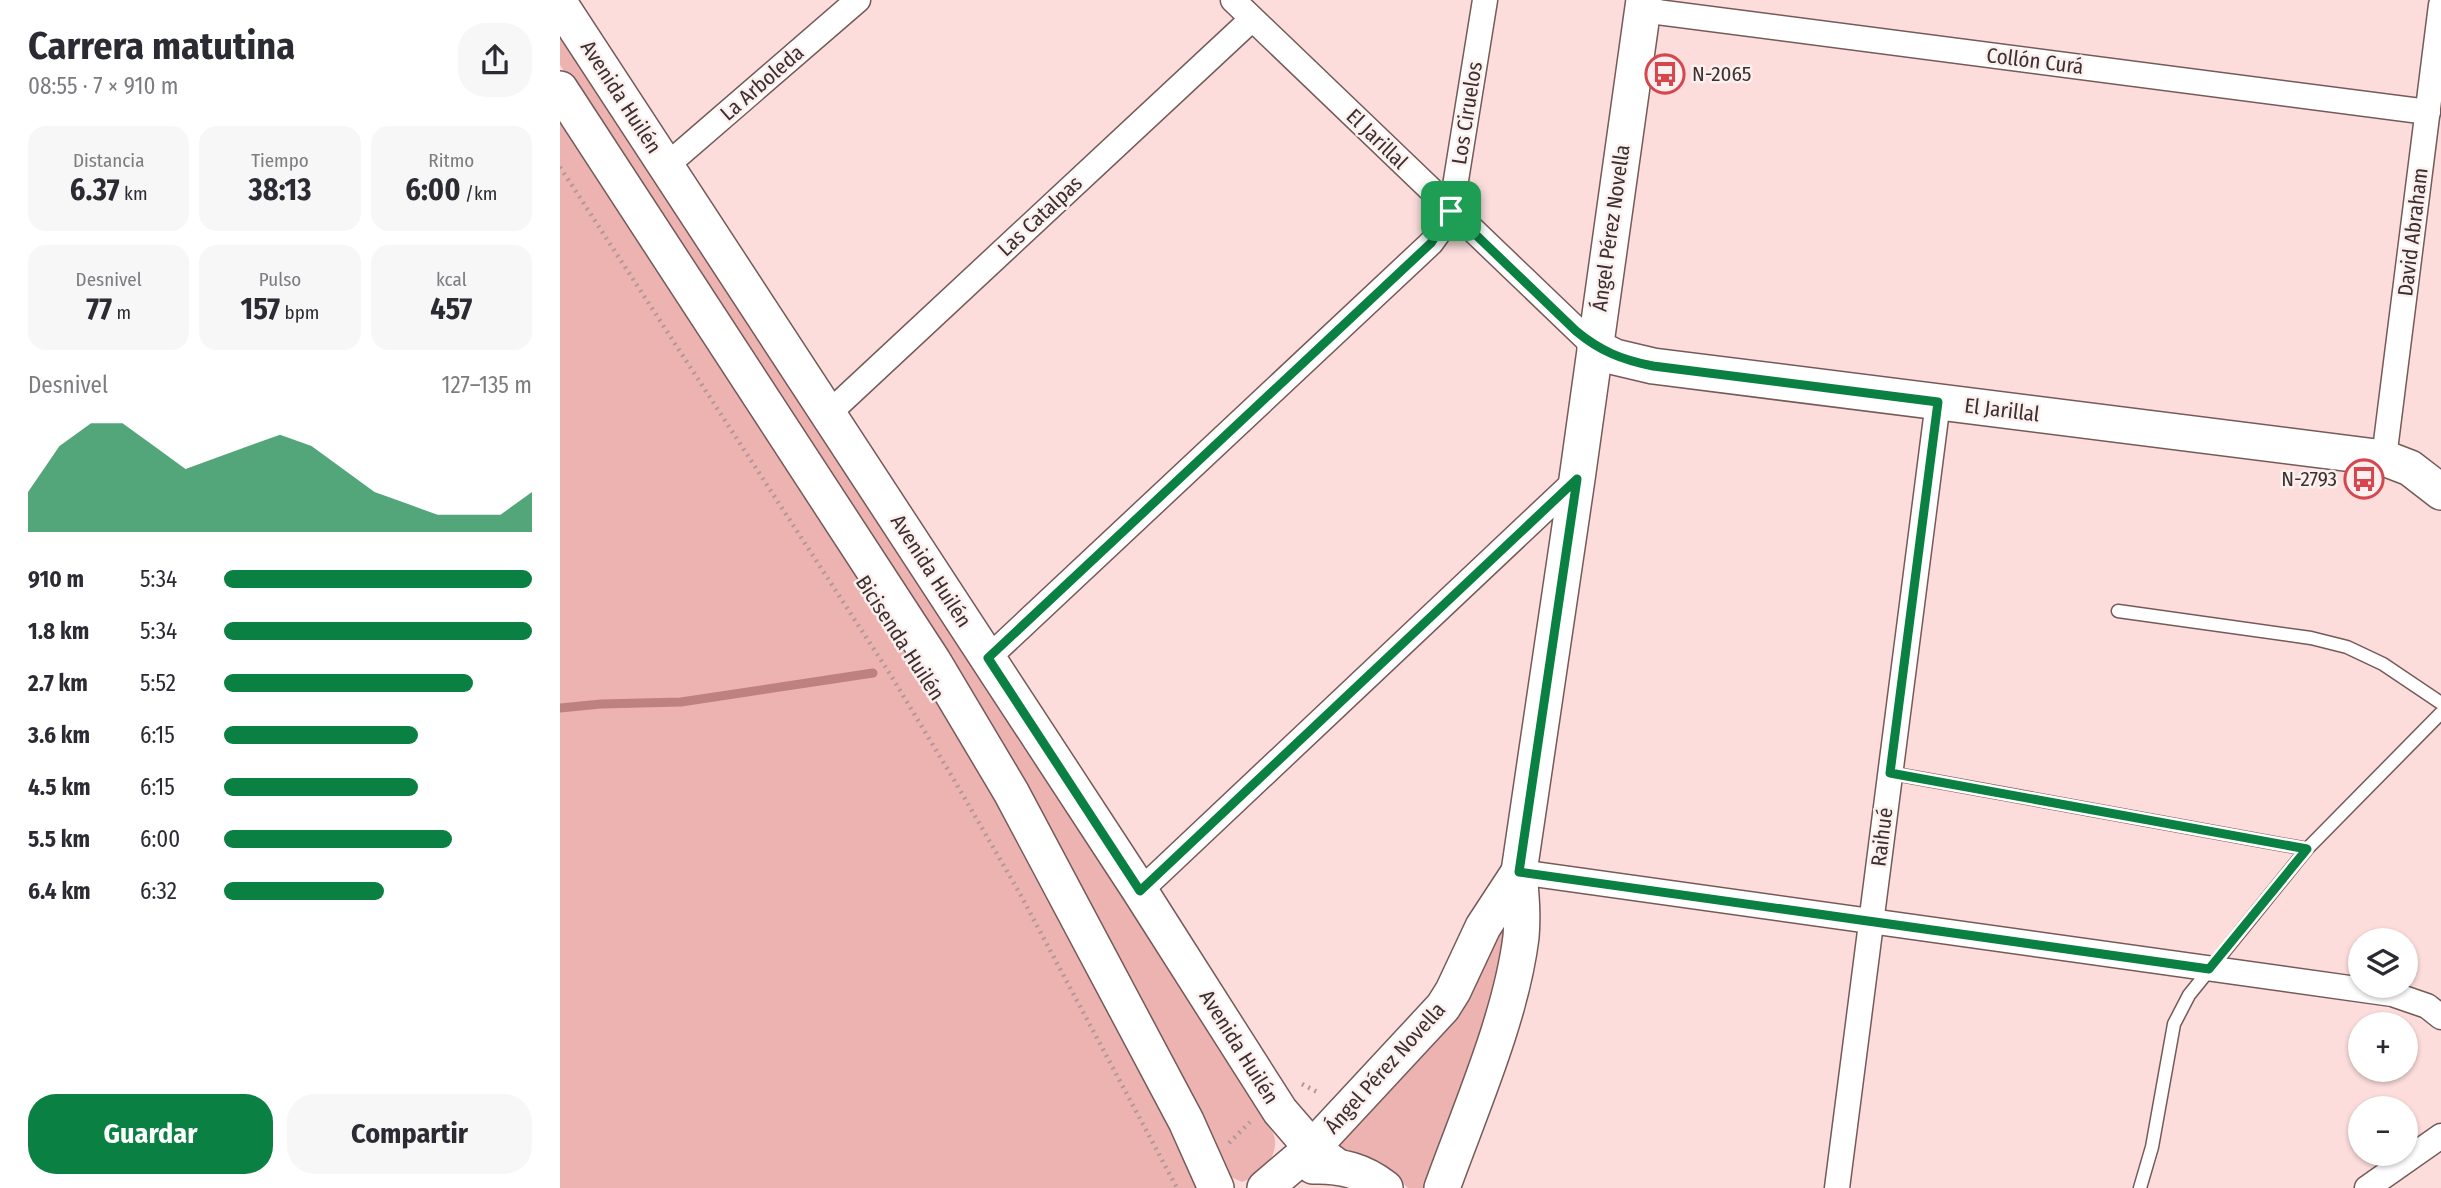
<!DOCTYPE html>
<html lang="es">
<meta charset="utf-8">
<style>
:root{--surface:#fff;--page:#f7f7f7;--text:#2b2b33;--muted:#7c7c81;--accent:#0b8043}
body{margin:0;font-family:"Fira Sans Condensed",sans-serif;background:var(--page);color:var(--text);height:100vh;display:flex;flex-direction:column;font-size:26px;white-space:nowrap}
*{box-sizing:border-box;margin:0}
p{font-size:23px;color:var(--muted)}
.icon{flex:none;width:38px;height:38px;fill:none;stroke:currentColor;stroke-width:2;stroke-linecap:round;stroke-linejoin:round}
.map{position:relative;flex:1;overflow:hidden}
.side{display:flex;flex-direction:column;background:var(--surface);width:560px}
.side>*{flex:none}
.controls{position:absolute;left:1788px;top:928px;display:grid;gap:14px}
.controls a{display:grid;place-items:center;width:70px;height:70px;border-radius:50%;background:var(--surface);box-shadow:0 2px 5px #0004;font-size:35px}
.pin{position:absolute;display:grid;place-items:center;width:60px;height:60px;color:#fff;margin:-30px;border-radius:14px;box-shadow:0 4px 10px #0006}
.round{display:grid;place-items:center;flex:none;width:74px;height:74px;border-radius:28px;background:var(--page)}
.summary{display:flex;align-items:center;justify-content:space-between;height:119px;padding:0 28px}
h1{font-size:38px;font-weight:700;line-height:52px}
.metrics{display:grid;grid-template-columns:repeat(3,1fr);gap:10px;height:119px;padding:7px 28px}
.metrics div{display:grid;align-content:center;border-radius:18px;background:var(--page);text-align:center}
.metrics b{font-size:30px;font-weight:700}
.metrics small{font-size:19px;font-weight:400}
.metrics p{font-size:19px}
.chart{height:196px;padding:14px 28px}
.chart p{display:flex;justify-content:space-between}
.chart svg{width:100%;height:126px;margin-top:7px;fill:var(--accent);opacity:.7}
.button{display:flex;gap:14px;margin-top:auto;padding:14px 28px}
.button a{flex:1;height:80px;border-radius:28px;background:var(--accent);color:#fff;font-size:28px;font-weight:700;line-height:80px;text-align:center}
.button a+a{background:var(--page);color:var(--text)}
ul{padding:0 28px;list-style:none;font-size:23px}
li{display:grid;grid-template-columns:112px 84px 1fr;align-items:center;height:52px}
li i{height:18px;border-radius:9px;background:var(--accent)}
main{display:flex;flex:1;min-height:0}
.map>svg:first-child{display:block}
.green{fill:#edb3b1}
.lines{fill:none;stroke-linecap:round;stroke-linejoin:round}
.stream{stroke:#be817f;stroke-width:9}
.lane-casing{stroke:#745a59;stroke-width:15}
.street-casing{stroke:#745a59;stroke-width:27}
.secondary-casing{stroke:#745a59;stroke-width:38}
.path{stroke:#b09998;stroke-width:4.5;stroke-dasharray:2 5;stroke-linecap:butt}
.lane{stroke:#fff;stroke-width:12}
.street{stroke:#fff;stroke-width:24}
.secondary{stroke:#fff;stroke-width:35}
.route-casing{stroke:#fff;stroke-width:14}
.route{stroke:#0b8043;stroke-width:9}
.labels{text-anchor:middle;stroke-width:5;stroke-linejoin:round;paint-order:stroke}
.street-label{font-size:21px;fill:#3b2f2f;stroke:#fcf0ef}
.poi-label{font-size:21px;fill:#3b2f2f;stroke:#fcf0ef;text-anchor:start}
</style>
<main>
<section class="side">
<div class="summary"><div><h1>Carrera matutina</h1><p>08:55 · 7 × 910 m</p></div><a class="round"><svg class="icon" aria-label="share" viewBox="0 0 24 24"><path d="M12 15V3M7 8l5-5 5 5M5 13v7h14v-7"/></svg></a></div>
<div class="metrics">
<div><p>Distancia</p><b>6.37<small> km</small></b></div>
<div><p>Tiempo</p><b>38:13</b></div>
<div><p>Ritmo</p><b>6:00<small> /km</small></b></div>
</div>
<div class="metrics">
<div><p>Desnivel</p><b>77<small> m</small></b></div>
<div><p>Pulso</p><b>157<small> bpm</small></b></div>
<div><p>kcal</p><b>457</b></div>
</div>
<div class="chart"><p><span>Desnivel</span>127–135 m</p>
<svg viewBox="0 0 160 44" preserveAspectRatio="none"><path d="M0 44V30L10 14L20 6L30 6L40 14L50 22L60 18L70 14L80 10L90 14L100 22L110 30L120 34L130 38L140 38L150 38L160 30V44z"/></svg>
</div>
<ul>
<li><b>910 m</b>5:34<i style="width:100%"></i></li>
<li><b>1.8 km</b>5:34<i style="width:100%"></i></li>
<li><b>2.7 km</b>5:52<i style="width:81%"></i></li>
<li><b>3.6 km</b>6:15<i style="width:63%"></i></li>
<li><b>4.5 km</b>6:15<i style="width:63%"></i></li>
<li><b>5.5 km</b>6:00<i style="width:74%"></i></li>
<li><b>6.4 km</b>6:32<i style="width:52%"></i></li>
</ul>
<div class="button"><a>Guardar</a><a>Compartir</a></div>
</section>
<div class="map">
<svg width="1881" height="1188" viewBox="0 0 1881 1188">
<rect width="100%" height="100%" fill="#fcdddc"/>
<!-- green -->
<g class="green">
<path d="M0 32 498 793 713 1133C722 1154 701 1175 682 1182L671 1177 430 726 0 65Z"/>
<polygon points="0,117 418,764 643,1188 0,1188"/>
<polygon points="944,922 947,956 871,1188 848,1188 830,1171 787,1153 781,1149 779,1143"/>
</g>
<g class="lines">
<!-- stream -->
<polyline class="stream" points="0,708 41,704 121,702 313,673"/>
<!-- lane casing -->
<g class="lane-casing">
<g id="lane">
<polyline points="1558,611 1751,638 1787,647 1823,664 1881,703"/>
<polyline points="1330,773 1747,849"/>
<polyline points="1580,1188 1592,1147 1614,1024 1629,995 1747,849 1881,713"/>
</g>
</g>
<!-- street casing -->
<g class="street-casing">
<g id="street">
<polyline points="673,0 1035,347"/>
<polyline points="1082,10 1868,112"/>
<polyline points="106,166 298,0"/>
<polyline points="268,414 692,19"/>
<polyline points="1824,458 1881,5"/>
<polyline points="428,658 871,243 882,228 891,211 925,0"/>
<polyline points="959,872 1832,994 1867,1006 1881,1017"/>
<polyline points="580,891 1017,479"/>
<polyline points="1277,1188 1378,402"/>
<polyline points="1807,1188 1881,1136"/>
</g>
</g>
<!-- secondary casing -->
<g class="secondary-casing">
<g id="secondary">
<polyline points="0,4 580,891 720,1111 752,1148 775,1165"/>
<polyline points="0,89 373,661 451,792 626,1121 656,1188"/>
<polyline points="1035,347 1055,357 1093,366 1824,458 1850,468 1881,492"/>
<path d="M753 1166C781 1165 803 1171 825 1188"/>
<polyline points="705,1188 752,1148 883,1007 893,991 923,927 959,872"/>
<path d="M882 1188C910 1110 951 1018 961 937 963 915 961 894 959 872L1017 479 1084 0"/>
</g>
</g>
<!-- path -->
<g class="path">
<polyline points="0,167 330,674 393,778 459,892 617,1188"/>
<polyline points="742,1084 759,1093"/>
<polyline points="669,1143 690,1122"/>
</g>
<!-- lane -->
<use href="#lane" class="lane"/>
<!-- street -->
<use href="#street" class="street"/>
<!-- secondary -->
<use href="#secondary" class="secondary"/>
</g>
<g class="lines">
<!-- route casing -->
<g class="route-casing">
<path id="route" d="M891 211 1016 331C1040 351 1062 360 1093 366L1378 402 1330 773 1747 849 1649 969 959 872 1017 479 580 891 428 658 871 243Z"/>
</g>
<!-- route -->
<use href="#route" class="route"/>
</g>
<!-- icons -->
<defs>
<g id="bus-ring" transform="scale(2.0125)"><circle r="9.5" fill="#fcf0ef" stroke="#d6464f" stroke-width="1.5"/><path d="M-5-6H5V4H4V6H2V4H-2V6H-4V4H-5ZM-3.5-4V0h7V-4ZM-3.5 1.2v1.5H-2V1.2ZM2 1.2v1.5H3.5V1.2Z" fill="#d6464f"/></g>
</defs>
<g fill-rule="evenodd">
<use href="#bus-ring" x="1105" y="74"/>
<use href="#bus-ring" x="1804" y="479"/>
</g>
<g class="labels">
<!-- street labels -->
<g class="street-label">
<text transform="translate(1475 61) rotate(7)" y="7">Collón Curá</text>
<text transform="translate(202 83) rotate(-41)" y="7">La Arboleda</text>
<text transform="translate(61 97) rotate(57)" y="7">Avenida Huilén</text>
<text transform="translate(907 113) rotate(-81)" y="7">Los Ciruelos</text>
<text transform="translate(817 139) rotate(44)" y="7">El Jarillal</text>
<text transform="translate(480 216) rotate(-43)" y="7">Las Catalpas</text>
<text transform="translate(1051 228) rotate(-82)" y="7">Ángel Pérez Novella</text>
<text transform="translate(1853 232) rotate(-83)" y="7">David Abraham</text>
<text transform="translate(1442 410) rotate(7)" y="7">El Jarillal</text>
<text transform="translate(371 571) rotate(57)" y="7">Avenida Huilén</text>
<text transform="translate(340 638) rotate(57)" y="7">Bicisenda Huilén</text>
<text transform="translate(1322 837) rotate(-83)" y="7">Raihué</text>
<text transform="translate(679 1047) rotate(58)" y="7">Avenida Huilén</text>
<text transform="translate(825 1068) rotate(-48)" y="7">Ángel Pérez Novella</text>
</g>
<!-- poi labels -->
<g class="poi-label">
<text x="1132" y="81">N-2065</text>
<text x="1777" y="486" text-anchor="end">N-2793</text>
</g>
</g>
</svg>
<div class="controls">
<a><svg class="icon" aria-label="layers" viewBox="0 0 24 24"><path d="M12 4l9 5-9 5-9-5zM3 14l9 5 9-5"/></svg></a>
<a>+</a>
<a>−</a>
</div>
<div class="pin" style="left:891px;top:211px;background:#1e9e55"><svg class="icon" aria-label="arrive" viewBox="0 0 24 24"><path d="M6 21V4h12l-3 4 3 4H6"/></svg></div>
</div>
</main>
